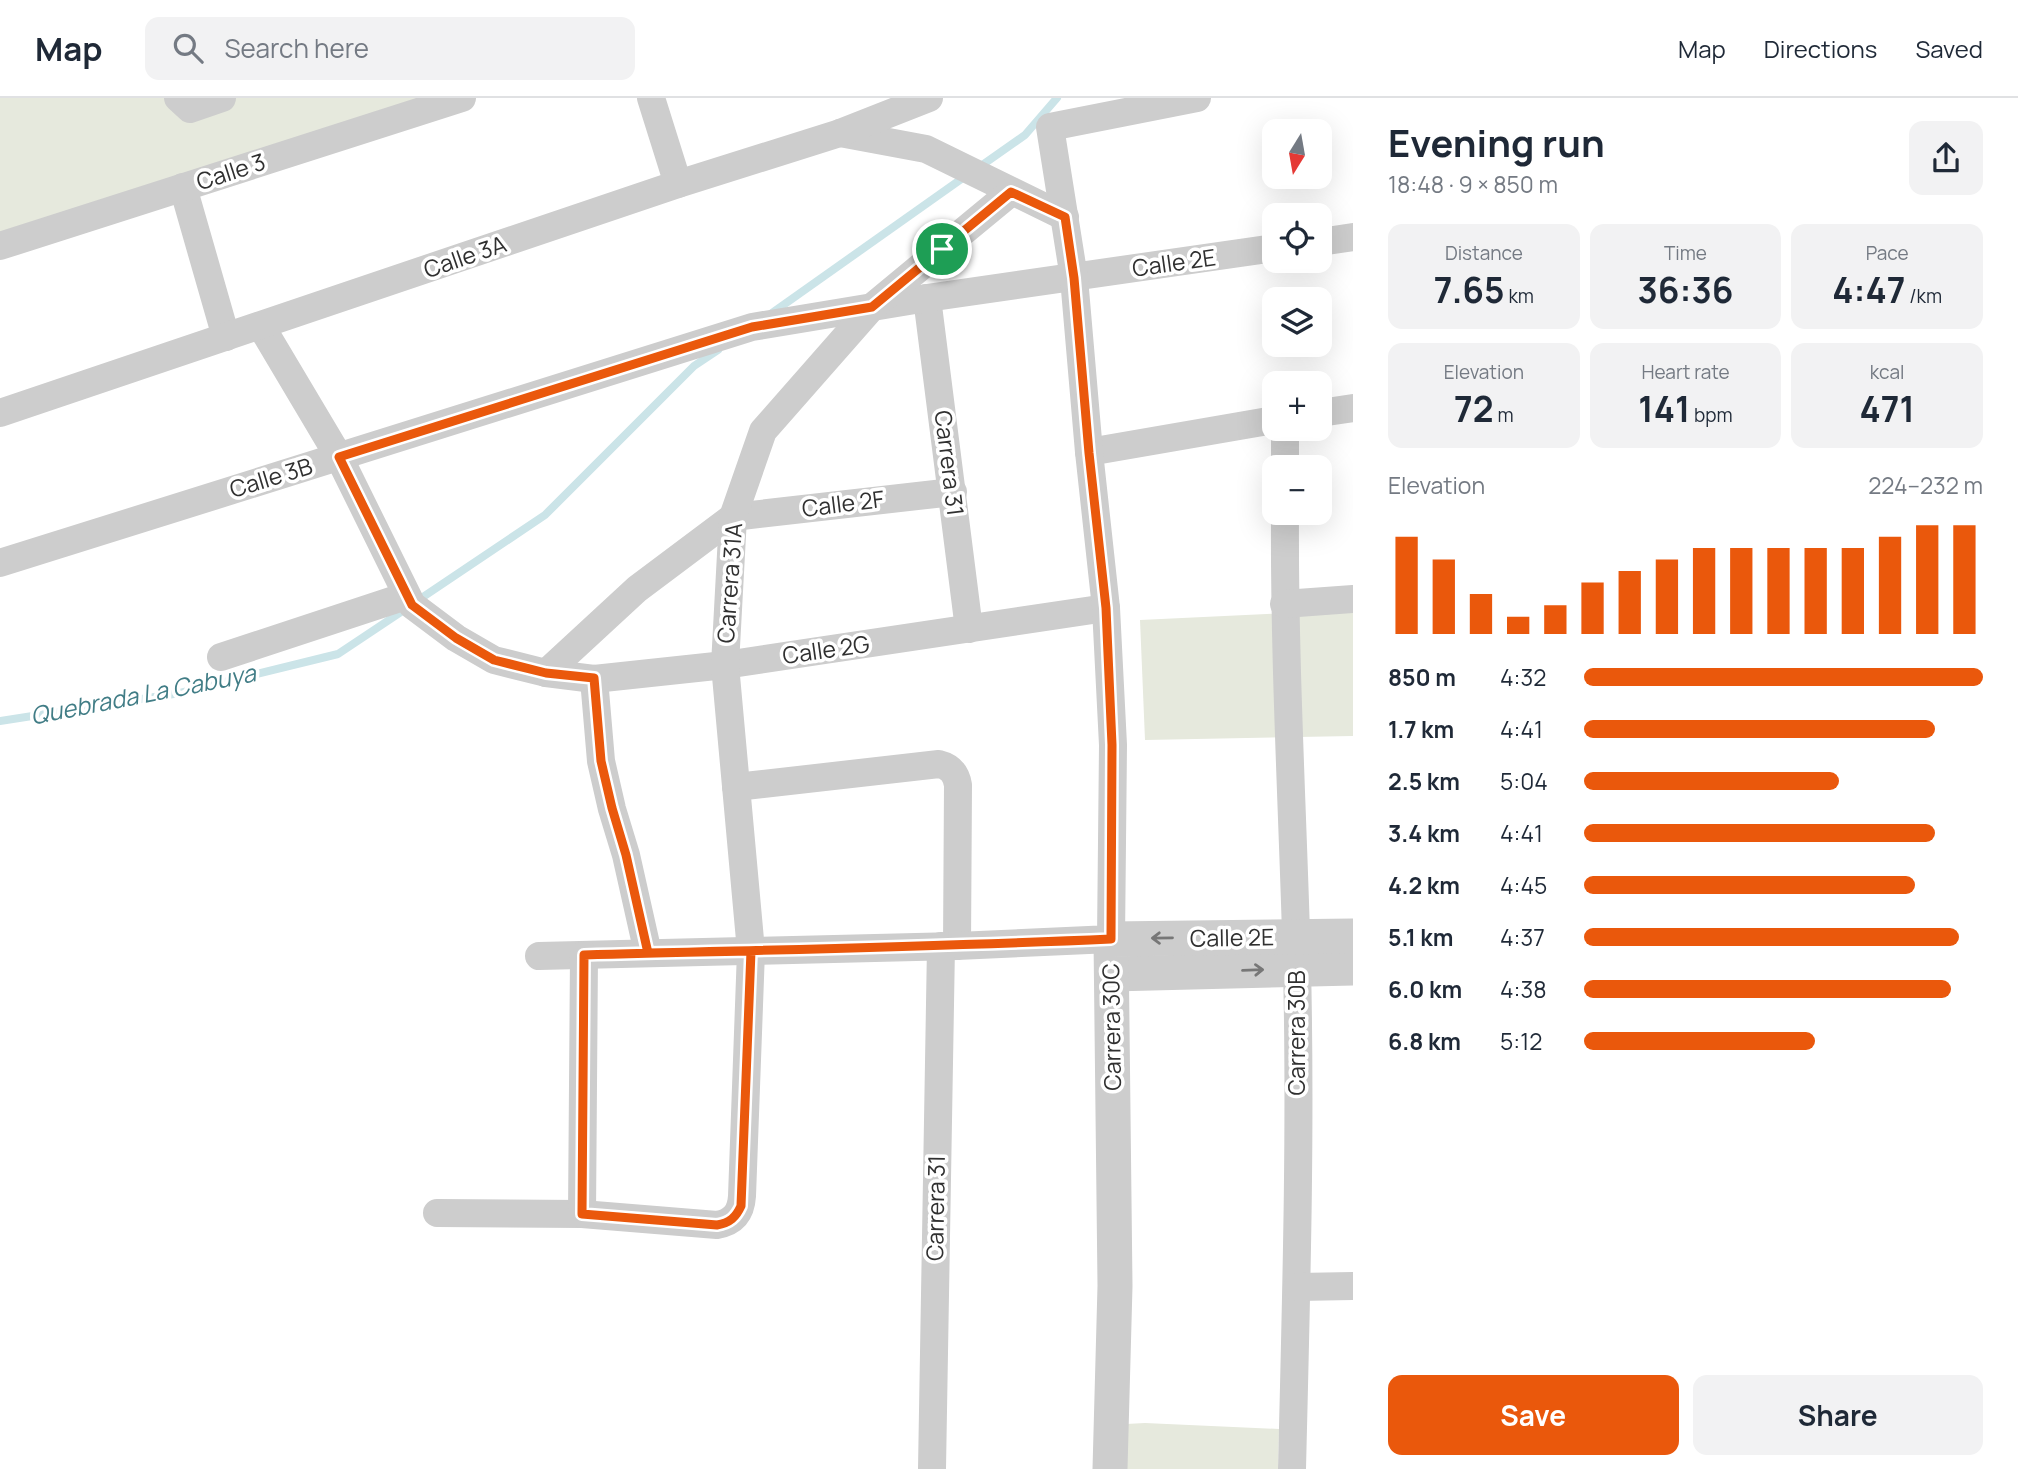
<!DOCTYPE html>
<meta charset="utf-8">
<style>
:root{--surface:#fff;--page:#f2f2f3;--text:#1f2937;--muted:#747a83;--line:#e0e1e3;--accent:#ea580c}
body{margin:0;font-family:Manrope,sans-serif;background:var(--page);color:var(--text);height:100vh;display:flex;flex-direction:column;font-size:26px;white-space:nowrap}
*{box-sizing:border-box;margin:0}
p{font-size:23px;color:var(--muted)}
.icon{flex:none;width:38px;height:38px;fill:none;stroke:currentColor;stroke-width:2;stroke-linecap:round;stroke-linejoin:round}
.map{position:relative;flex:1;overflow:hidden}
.details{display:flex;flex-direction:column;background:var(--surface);width:665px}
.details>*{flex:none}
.needle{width:46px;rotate:191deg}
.buttons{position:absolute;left:1262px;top:21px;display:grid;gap:14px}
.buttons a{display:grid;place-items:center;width:70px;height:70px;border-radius:14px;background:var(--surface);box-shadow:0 7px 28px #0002;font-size:35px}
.pin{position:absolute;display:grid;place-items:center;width:60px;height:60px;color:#fff;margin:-30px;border:4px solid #fff;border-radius:50%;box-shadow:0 2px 7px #0007}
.round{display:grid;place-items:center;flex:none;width:74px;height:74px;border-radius:14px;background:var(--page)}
.overview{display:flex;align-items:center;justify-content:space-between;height:119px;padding:0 35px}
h1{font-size:38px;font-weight:700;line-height:52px}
.stats{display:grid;grid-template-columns:repeat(3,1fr);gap:10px;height:119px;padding:7px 35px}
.stats div{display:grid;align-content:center;border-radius:14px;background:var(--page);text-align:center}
.stats b{font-size:35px;font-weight:700}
.stats small{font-size:19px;font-weight:400}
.stats p{font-size:19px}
.chart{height:196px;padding:14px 35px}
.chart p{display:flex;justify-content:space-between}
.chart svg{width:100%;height:126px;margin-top:7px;stroke:var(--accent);stroke-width:6}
.primary-button{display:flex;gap:14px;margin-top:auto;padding:14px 35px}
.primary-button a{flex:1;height:80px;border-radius:14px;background:var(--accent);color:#fff;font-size:28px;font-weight:700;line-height:80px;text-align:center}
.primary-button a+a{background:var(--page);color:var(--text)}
ul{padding:0 35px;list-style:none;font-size:23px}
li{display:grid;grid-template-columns:112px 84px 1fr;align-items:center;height:52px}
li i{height:18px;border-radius:9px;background:var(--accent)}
header{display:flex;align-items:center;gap:42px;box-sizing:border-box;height:98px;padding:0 35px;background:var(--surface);border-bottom:2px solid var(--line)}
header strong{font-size:33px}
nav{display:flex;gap:38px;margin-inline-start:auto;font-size:24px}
.search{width:490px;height:63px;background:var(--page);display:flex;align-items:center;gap:18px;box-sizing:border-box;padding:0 24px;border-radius:14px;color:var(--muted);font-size:26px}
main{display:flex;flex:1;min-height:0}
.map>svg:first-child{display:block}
.green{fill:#e6e9dd}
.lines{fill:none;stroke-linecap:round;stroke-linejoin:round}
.stream{stroke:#cbe4e8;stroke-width:8}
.minor{stroke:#cdcdcd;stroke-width:28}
.tertiary{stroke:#cdcdcd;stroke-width:35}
.oneway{stroke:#777}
.route-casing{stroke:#fff;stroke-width:14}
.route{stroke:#ea580c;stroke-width:9}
.labels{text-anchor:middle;stroke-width:7;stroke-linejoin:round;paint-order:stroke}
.street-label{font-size:23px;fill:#303030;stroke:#fff}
.water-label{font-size:24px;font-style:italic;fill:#417d86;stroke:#fff}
</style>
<header>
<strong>Map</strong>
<div class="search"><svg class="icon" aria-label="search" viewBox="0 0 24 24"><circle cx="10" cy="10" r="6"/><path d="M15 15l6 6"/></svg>Search here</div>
<nav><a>Map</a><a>Directions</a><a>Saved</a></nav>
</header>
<main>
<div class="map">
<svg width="1353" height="1371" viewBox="0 0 1353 1371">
<rect width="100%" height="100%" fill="#fff"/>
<!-- green -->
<g class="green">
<polygon points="0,0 456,0 0,146"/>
<polygon points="1353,512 1353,638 1145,642 1140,522"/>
<polygon points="1145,1325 1279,1331 1278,1371 1122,1371 1126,1326"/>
</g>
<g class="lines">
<!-- stream -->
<g class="stream">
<polyline points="978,70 1025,37 1057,0"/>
<polyline points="772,215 967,77"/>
<polyline points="417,503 545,417 694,268 718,252"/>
<polyline points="0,623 180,595 338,556 407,510"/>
</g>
<!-- minor -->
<g class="minor">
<polyline points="178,0 190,11 222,0"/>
<polyline points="651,0 678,86"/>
<polyline points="840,35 926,51 1065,119"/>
<polyline points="183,89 226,239"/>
<polyline points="1320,144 1353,139"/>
<polyline points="0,148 462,0"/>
<polyline points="927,200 969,531"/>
<polyline points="261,228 339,359 412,507 456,540 494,562 546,575 594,581 725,567 1106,510"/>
<polyline points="0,315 678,86 840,35 929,0"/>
<polyline points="1320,315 1353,310"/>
<polyline points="1089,354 1274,322"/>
<polyline points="1285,369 1285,331"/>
<path d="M1285 415C1284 566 1293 718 1297 869 1301 1036 1296 1204 1292 1371"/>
<polyline points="0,465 752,229 927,200 1274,150"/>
<polyline points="1284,506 1353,501"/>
<polyline points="221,559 406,498"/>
<polyline points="546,575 637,491 733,419 953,394"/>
<polyline points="594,581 601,663 612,711 626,757 648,855"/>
<path d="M736 689 939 666C951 669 956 675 958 687L957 848"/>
<polyline points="539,858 957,848 1111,841 1113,647 1106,510 1089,354 1074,180 1050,29 1197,0"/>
<path d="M437 1115 582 1116 717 1127C734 1124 741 1114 742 1098L751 853 725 567 733 419 763 333 872 209 1011 94"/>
<polyline points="582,1116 584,857"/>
<polyline points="1297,1189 1353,1188"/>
<polyline points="932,1371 941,848"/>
</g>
<!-- tertiary -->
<g class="tertiary">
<polyline points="1112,876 1353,870"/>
<polyline points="1110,1371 1115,1188 1111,841 1353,838"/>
</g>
</g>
<!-- one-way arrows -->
<defs><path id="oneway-shaft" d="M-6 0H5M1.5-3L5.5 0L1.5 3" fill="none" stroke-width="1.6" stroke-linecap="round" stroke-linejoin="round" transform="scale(1.75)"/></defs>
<g class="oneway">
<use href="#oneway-shaft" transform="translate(1162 840) rotate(179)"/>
<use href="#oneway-shaft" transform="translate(1253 872) rotate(-2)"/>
</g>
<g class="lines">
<!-- route casing -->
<g class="route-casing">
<path id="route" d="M942 151 872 209 752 229 339 359 412 507 456 540 494 562 546 575 594 580 601 663 612 710 626 757 648 855 751 853 741 1108C736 1119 730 1125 717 1127L582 1116 584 857C760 852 935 849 1111 841L1112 647 1106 510 1089 355 1074 180 1065 119 1011 94 942 151"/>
</g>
<!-- route -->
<use href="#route" class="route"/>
</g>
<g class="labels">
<!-- street labels -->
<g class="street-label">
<text transform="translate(231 74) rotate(-18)" y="8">Calle 3</text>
<text transform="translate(465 159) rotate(-19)" y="8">Calle 3A</text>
<text transform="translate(1174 165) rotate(-8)" y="8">Calle 2E</text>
<text transform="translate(949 365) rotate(83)" y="8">Carrera 31</text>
<text transform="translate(271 380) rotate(-17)" y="8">Calle 3B</text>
<text transform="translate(843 406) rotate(-7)" y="8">Calle 2F</text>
<text transform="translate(730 485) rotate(-86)" y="8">Carrera 31A</text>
<text transform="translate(826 552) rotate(-8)" y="8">Calle 2G</text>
<text transform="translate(1232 840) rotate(-1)" y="8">Calle 2E</text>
<text transform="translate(1112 929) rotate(-91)" y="8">Carrera 30C</text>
<text transform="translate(1297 935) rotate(-90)" y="8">Carrera 30B</text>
<text transform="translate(936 1110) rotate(-89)" y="8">Carrera 31</text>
</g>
<!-- water labels -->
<g class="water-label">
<text transform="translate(143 597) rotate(-11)" y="8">Quebrada La Cabuya</text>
</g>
</g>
</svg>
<div class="buttons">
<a><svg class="needle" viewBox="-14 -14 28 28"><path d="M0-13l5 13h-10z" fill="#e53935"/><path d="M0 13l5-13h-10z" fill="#747a83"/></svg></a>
<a><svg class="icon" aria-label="locate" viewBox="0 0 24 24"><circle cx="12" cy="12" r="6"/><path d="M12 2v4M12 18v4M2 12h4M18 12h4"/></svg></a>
<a><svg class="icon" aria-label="layers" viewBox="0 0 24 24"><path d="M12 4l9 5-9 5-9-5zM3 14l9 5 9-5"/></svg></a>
<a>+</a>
<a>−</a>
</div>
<div class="pin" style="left:942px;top:151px;background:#1e9e55"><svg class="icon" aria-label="arrive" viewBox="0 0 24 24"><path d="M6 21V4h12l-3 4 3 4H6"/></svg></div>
</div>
<section class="details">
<div class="overview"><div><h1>Evening run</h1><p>18:48 · 9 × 850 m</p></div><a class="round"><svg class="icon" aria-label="share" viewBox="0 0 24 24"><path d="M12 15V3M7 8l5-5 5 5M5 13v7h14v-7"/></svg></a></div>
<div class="stats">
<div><p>Distance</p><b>7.65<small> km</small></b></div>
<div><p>Time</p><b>36:36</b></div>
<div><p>Pace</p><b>4:47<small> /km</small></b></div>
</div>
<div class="stats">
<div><p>Elevation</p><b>72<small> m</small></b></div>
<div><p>Heart rate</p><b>141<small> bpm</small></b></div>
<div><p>kcal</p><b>471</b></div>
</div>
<div class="chart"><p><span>Elevation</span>224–232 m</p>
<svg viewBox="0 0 160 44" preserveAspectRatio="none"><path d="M5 44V10M15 44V18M25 44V30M35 44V38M45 44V34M55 44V26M65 44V22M75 44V18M85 44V14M95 44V14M105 44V14M115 44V14M125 44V14M135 44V10M145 44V6M155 44V6"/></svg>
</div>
<ul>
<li><b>850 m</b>4:32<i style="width:100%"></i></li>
<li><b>1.7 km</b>4:41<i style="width:88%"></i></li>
<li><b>2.5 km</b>5:04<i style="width:64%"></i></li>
<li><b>3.4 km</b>4:41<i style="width:88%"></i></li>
<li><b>4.2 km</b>4:45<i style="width:83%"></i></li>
<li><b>5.1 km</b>4:37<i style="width:94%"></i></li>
<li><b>6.0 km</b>4:38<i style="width:92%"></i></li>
<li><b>6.8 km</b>5:12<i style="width:58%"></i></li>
</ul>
<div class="primary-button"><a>Save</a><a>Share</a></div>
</section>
</main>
